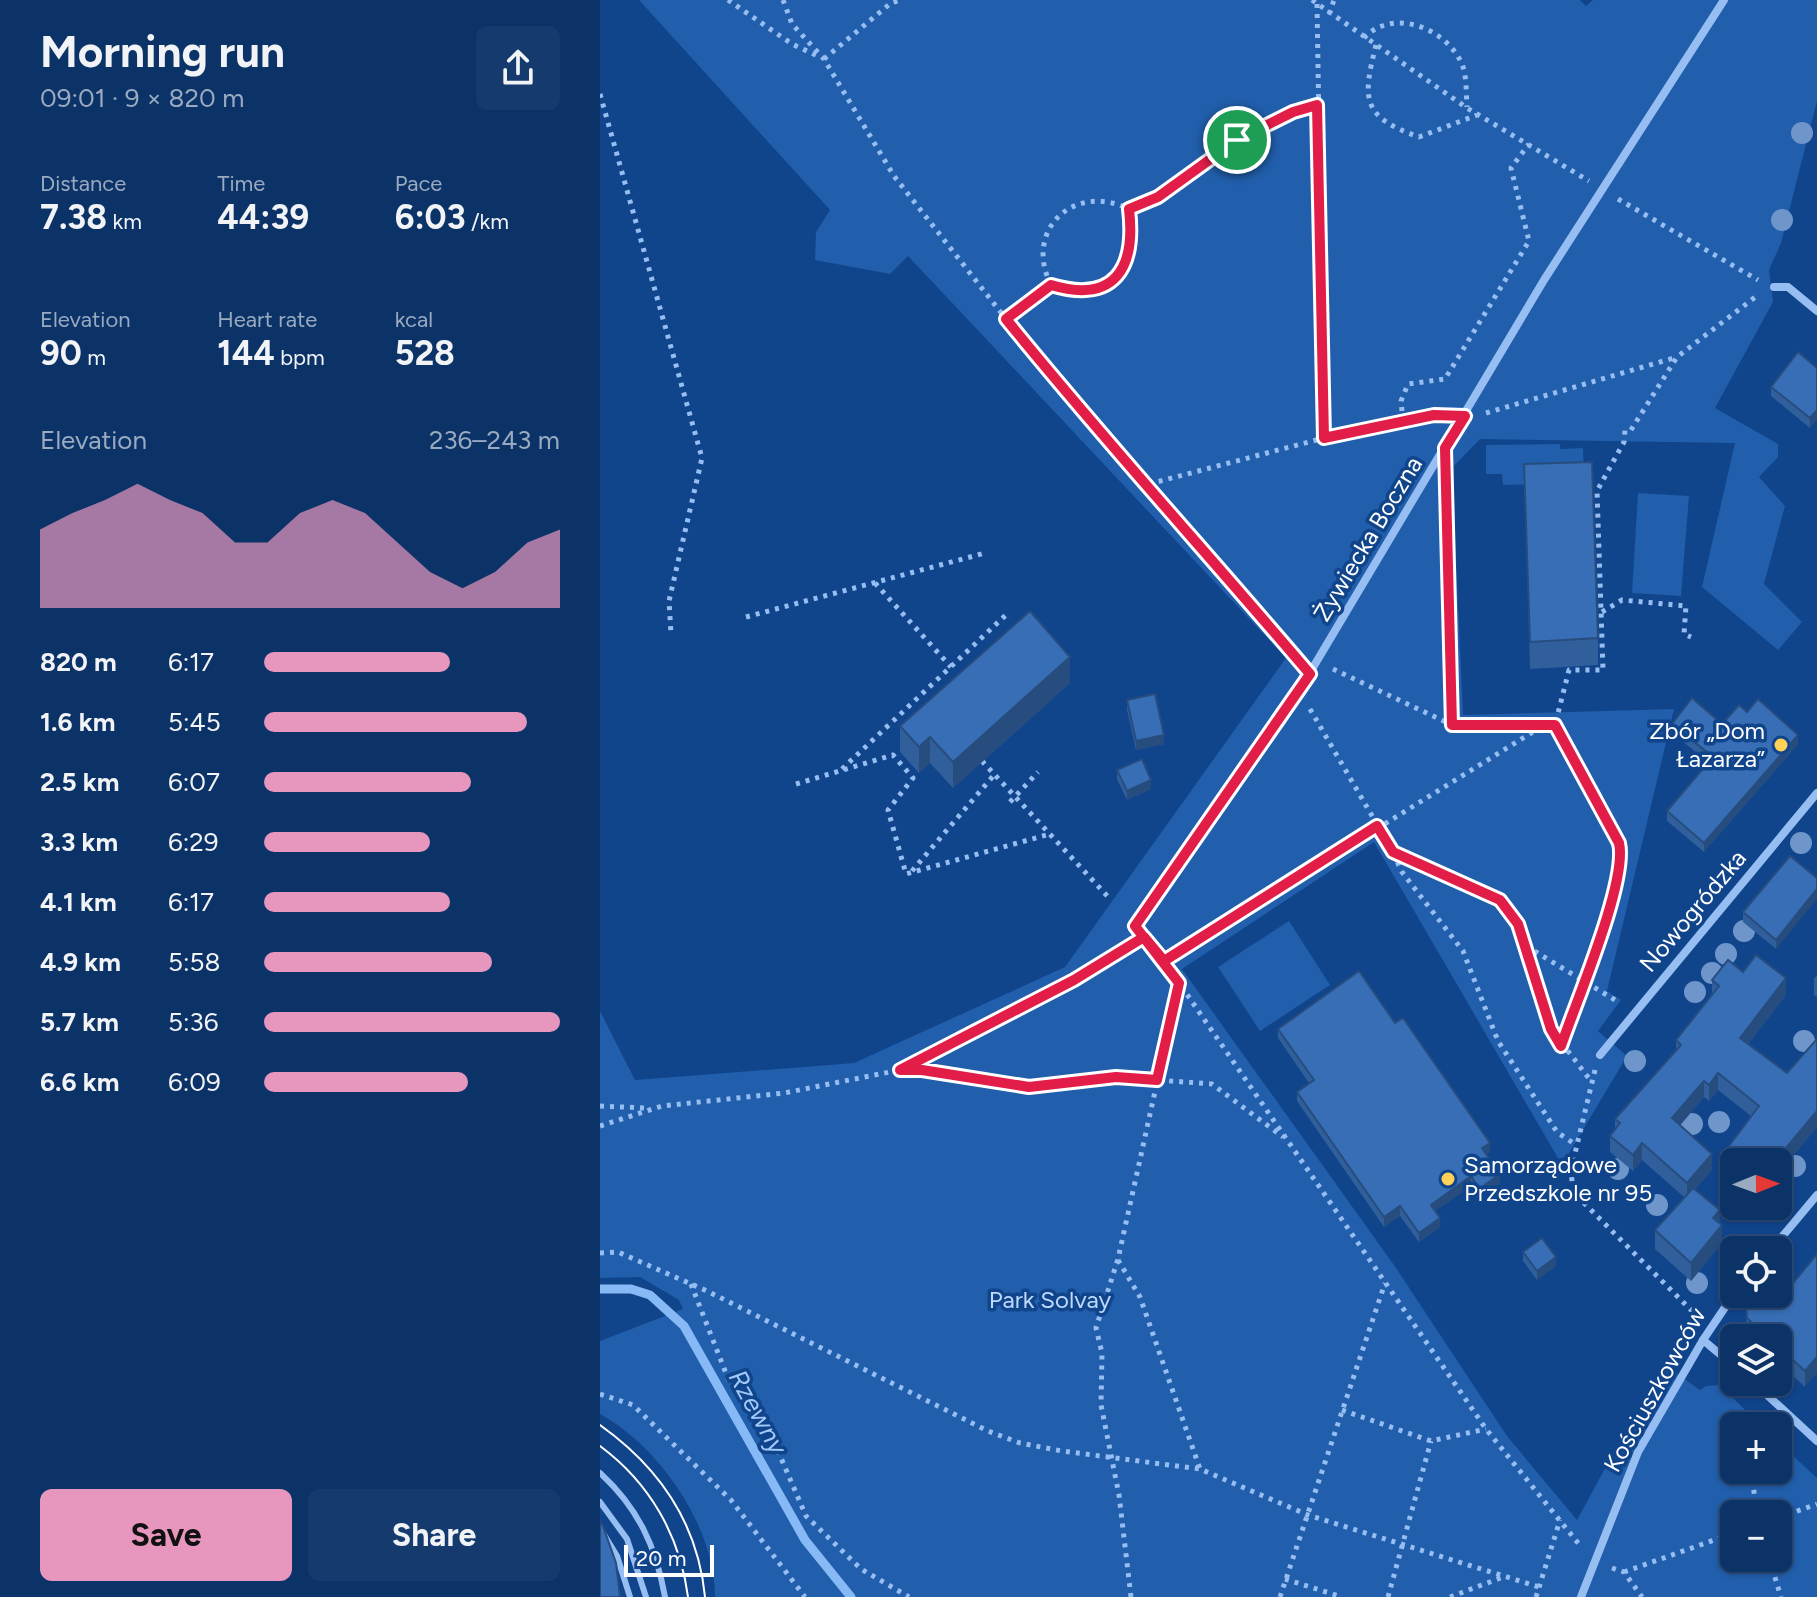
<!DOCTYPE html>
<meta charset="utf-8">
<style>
:root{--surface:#0c3368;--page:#153b6e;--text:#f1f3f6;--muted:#9aaac0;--line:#2c4e7c;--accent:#e797bd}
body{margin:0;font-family:Figtree,sans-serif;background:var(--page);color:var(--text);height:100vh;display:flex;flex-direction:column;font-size:30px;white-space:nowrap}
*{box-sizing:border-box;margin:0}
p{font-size:26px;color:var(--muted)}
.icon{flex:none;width:44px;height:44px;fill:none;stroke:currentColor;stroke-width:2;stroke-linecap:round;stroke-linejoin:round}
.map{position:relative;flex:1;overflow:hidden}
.side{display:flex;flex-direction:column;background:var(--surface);width:600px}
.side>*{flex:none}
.needle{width:52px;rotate:89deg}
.buttons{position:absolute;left:1120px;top:1148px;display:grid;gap:16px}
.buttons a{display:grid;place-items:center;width:72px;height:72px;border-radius:12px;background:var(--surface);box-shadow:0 2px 6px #0004,0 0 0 2px var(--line);font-size:40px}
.scale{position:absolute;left:24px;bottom:20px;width:90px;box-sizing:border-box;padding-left:8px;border:4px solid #fff;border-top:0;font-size:22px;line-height:28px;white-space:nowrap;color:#fff;-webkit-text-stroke:6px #10448b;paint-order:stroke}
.pin{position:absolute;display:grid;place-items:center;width:68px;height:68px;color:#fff;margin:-34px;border:4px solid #fff;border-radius:50%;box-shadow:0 2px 8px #0007}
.round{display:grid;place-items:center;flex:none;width:84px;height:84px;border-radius:12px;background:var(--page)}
.summary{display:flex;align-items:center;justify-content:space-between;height:136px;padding:0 40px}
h1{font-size:44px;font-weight:700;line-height:60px}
.metrics{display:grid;grid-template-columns:repeat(3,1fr);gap:12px;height:136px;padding:8px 40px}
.metrics div{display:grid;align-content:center}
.metrics b{font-size:34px;font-weight:700}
.metrics small{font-size:22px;font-weight:400}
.metrics p{font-size:22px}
.chart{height:224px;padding:16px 40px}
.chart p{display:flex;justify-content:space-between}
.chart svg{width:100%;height:144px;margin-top:8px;fill:var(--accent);opacity:.7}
.primary-button{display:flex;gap:16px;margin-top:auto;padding:16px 40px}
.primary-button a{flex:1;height:92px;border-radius:12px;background:var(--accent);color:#111;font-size:32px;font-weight:700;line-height:92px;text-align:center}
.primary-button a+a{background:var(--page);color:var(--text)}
ul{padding:0 40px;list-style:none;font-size:26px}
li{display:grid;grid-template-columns:128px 96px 1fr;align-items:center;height:60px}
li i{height:20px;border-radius:10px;background:var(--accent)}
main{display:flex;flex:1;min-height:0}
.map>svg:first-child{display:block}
.green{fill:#215eab;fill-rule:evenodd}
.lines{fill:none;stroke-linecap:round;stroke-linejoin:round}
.stream{stroke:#87b9f6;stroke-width:9}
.path{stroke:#96bef2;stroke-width:5;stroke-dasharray:4 6;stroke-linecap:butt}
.lane{stroke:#96bef2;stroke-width:6}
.street{stroke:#96bef2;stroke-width:8}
.tram{stroke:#fff;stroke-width:2}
.tree{fill:#6f96ca}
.wall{fill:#305f9c}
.shaded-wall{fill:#274d7f}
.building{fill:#386eb5;stroke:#274d7f;stroke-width:2}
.route-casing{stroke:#fff;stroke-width:16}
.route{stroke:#e11d48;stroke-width:10}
.poi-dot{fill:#ffd157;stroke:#10448b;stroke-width:3}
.labels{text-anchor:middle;stroke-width:7;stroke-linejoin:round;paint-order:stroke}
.street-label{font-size:24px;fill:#fff;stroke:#10448b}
.poi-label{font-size:24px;fill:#fff;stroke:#10448b;text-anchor:end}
.park-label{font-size:24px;fill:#bdd9fd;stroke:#10448b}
.water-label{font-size:26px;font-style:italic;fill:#a1c9fa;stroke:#10448b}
</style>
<main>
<section class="side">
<div class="summary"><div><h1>Morning run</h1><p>09:01 · 9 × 820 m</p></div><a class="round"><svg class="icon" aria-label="share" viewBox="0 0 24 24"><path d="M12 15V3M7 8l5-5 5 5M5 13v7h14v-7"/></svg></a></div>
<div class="metrics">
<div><p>Distance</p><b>7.38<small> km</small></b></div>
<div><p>Time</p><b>44:39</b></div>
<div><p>Pace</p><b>6:03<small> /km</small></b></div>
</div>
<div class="metrics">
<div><p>Elevation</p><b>90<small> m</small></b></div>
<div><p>Heart rate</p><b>144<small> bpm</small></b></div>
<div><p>kcal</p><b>528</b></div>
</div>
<div class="chart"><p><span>Elevation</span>236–243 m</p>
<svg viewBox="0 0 160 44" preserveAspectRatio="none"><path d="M0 44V20L10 15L20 11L30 6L40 11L50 15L60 24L70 24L80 15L90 11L100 15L110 24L120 33L130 38L140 33L150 24L160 20V44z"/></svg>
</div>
<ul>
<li><b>820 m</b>6:17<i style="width:63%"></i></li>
<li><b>1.6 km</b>5:45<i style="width:89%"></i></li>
<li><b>2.5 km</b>6:07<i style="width:70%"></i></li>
<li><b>3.3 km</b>6:29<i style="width:56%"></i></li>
<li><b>4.1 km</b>6:17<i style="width:63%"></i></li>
<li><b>4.9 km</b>5:58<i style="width:77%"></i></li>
<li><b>5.7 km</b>5:36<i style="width:100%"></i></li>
<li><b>6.6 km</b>6:09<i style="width:69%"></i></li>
</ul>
<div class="primary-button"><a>Save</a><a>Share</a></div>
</section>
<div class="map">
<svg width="1217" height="1597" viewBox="0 0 1217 1597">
<rect width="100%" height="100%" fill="#10448b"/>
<!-- green -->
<g class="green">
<path d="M39 0H980L986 6 993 0H1217V101L1181 243 1169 270 1173 302 1115 408 1178 444V457L1159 477 1185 506 1164 584 1202 622 1178 650 1102 587 1135 443 880 439 852 468 863 715 1074 709 1007 991 1021 1000 998 1031 1027 1056 962 1165 774 842 582 969 794 1265 907 1436 977 1520 1062 1363 1100 1390 1106 1386 1120 1385 1161 1426H1134V1470H1178V1442L1217 1478V1597H115C115 1527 60 1447 0 1414V1341L83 1309 79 1300 40 1277 0 1278V1011L35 1080 254 1063 465 967 686 658 308 256 290 274 215 260 216 232 230 210ZM1134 1514H1178V1558H1134Z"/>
<polygon points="960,444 960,449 983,448 984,475 962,484 903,485 902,474 886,474 886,445"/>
<polygon points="1038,493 1089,496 1081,596 1032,593"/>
<polygon points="689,921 730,985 660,1031 618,967"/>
</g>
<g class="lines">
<!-- stream -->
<polyline class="stream" points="0,1289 31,1289 50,1295 84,1326 205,1540 251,1597"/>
<!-- path -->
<g class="path">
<polyline points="128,0 192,44 220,57"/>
<polyline points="183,0 192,24 224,59 294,176 406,319 480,410 549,484 697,659"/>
<polyline points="712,0 867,108 989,181"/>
<polyline points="717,4 724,438"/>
<polyline points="729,14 734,0"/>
<path d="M764 38C793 7 846 28 862 64 867 77 866 93 867 107"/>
<path d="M776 45C762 100 762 117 819 137L877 115"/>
<polyline points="224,59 291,3 301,0"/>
<polyline points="0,94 102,458 69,601 71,634"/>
<polyline points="1018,199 1158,280"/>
<path d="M529 209C536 269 515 303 451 285 423 230 474 182 529 209L558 197 637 140 717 105"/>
<polyline points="406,319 451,285"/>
<polyline points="886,413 1077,357"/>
<polyline points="803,421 801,401 808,384 845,379 929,241 911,168 929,144"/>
<polyline points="1031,430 1077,357 1158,295"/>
<polyline points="549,484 724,438 844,416"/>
<polyline points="844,485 852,725 955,725"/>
<polyline points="275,583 351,667"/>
<polyline points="1002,612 1022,600 1086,606 1084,634 1091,637"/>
<polyline points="146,617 385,553"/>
<polyline points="733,669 852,725"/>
<polyline points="710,709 793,852 900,900 918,924 951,1029 991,1081"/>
<polyline points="382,761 511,900"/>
<polyline points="242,769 409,612"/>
<polyline points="196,784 293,755 313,778 288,810 306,874 450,834"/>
<polyline points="410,802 438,772"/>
<polyline points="793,853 802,872 863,951 898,1041 957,1132 976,1145"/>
<polyline points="312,871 394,775"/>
<polyline points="545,939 564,961 886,1429 982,1548"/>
<polyline points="926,946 1020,1003"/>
<polyline points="564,961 944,725"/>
<path d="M961 1046C976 1002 1028 881 1019 843L955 725 969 670H1003L997 491 1024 442 1025 430"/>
<polyline points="301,1070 429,1087 516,1077 612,1084 683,1137"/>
<polyline points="995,1070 971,1170 973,1192 1098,1317"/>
<polyline points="0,1106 44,1108"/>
<polyline points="0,1126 62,1106 184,1093 300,1070 474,980 533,944"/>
<polyline points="0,1253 18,1252 107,1291 388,1431 420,1443 462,1451 600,1469 708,1515 939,1587"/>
<polyline points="518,1260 540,1297 600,1469"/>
<polyline points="91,1284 129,1381 165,1421 206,1516 261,1569 309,1597"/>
<polyline points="0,1394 33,1405 131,1500 205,1597"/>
<polyline points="742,1410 831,1441 886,1429"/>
<polyline points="1150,1426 1151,1409"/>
<polyline points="1151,1470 1157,1514"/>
<polyline points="1178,1518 1217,1504"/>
<polyline points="1169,1558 1181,1597"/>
<polyline points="1012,1568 1024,1572 1042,1597"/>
<polyline points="1024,1572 1134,1533"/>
<polyline points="685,1579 742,1597"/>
<polyline points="531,1597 519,1495 501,1405 502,1353 496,1328 518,1259 579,983"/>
<polyline points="680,1597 785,1283"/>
<polyline points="788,1597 831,1441"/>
<polyline points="850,1597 903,1577"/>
<polyline points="936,1597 960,1520"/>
</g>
<!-- lane -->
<g class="lane">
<path d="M0 1473C38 1508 56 1546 65 1597"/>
<polyline points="0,1502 27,1539 46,1597"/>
<polyline points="0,1528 17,1556 30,1597"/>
</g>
<!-- street -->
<g class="street">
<polyline points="1174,287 1188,287 1217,311"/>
<polyline points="535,926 699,691 944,280 1124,0"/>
<polyline points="1000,1055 1217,793"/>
<polyline points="1171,1250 1217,1195"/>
<polyline points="1103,1340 1134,1366"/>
<polyline points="1153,1382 1217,1441"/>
<polyline points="981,1597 1038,1452 1103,1340 1134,1294"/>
</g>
<!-- tram -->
<g class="tram">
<path d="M0 1425C59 1467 98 1524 105 1597"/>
<path d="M0 1446C50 1483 80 1536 88 1597"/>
</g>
</g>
<!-- trees -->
<g class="tree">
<circle cx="1202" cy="133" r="11"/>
<circle cx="1182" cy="220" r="11"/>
<circle cx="1201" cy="843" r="11"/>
<circle cx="1144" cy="931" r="11"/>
<circle cx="1126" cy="954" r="11"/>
<circle cx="1112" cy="973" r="11"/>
<circle cx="1095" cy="992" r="11"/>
<circle cx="1204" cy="1041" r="11"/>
<circle cx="1035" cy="1061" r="11"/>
<circle cx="1119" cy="1122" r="11"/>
<circle cx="1092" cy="1124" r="11"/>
<circle cx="1195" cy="1166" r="11"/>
<circle cx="1018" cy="1169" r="11"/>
<circle cx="1057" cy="1205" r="11"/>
<circle cx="1097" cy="1283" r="11"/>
</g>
<!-- wall -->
<g class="wall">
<polygon points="1217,368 1217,419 1210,428 1171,396 1171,387"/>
<polygon points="924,464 998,638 998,665 930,669"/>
<polygon points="470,683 353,788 330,763 319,773 300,752 300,726"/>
<polygon points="527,700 564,744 536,750 527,710"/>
<polygon points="1147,712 1198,744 1104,852 1067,821 1067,811 1108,762 1072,733 1072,724 1122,724"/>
<polygon points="517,770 551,789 527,800 517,779"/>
<polygon points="1190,856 1176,949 1143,922 1143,912"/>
<polygon points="1143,972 1186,995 1148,1044 1187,1073 1217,1039 1217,1127 1178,1174 1178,1162 1134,1162 1134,1181 1123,1171 1123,1154 1151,1116 1118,1090 1109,1101 1104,1097 1080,1125 1112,1170 1095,1189 1120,1222 1122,1243 1091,1281 1055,1249 1055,1230 1084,1197 1042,1160 1033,1171 1010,1152 1010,1136 1015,1130 1015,1119 1076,1051 1076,1040 1112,994 1112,980"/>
<polygon points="1217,975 1217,997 1214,995 1214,979"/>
<polygon points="795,1023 890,1152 887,1154 900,1183 879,1198 871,1186 835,1211 840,1227 819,1242 800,1216 784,1227 697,1101 697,1092 709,1083 678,1038 678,1029"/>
<polygon points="923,1252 956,1266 937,1280 923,1261"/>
<polygon points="1217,1254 1205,1387 1178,1362 1178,1338 1152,1338 1147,1334 1146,1308 1185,1293"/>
</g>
<!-- shaded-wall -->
<g class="shaded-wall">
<polygon points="1217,410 1217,419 1210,428 1210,418"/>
<polygon points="470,657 470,683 353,788 353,762"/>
<polygon points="564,735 564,744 536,750 536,741"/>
<polygon points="1198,735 1198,744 1104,852 1104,843"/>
<polygon points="330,737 330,763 319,773 319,747"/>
<polygon points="551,780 551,789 527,800 527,791"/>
<polygon points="1217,889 1217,899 1176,949 1176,940"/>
<polygon points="1186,978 1186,995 1140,1054 1140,1038"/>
<polygon points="1118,1073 1118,1090 1109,1101 1109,1085"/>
<polygon points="1104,1081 1104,1097 1072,1135 1072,1118"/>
<polygon points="1217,1111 1217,1127 1178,1174 1178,1162 1174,1162"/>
<polygon points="890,1143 890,1152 882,1158 882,1148"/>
<polygon points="1042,1143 1042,1160 1033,1171 1033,1155"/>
<polygon points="1112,1154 1112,1170 1087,1199 1087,1183"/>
<polygon points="900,1174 900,1183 879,1198 879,1189"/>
<polygon points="871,1176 871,1186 831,1214 831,1205"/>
<polygon points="800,1206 800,1216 784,1227 784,1217"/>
<polygon points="1120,1210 1120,1228 1113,1218"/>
<polygon points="840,1218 840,1227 819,1242 819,1233"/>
<polygon points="1122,1225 1122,1243 1091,1281 1091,1263"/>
<polygon points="956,1257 956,1266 937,1280 937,1271"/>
<polygon points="1217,1357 1217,1373 1205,1387 1205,1371"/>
</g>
<!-- building -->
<g class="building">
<polygon points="1198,352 1217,368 1217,410 1210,418 1171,387"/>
<polygon points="992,462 998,638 930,642 924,464"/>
<polygon points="430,611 470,657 353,762 330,737 319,747 300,726"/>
<polygon points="555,694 564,735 536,741 527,700"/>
<polygon points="1092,698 1122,724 1139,705 1147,712 1158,699 1198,735 1104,843 1067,811 1113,757 1072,724"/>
<polygon points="542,759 551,780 527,791 517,770"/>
<polygon points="1190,856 1217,878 1217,889 1176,940 1143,912"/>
<polygon points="1156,955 1186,978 1140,1038 1187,1073 1217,1039 1217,1111 1174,1162 1134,1162 1134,1164 1123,1154 1159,1106 1118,1073 1109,1085 1104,1081 1072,1118 1112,1154 1087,1183 1042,1143 1033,1155 1010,1136 1020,1123 1015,1119 1081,1045 1076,1040 1119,986 1112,980 1128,960 1143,972"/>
<polygon points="759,971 795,1023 803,1018 890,1143 882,1148 900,1174 879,1189 871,1176 831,1205 840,1218 819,1233 800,1206 784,1217 697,1092 714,1080 678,1029"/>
<polygon points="1093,1188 1120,1210 1113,1218 1122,1225 1091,1263 1055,1230"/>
<polygon points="942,1238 956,1257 937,1271 923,1252"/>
<polygon points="1217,1254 1217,1357 1205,1371 1178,1346 1178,1338 1169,1338 1147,1318 1146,1308 1158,1294 1178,1294 1178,1286 1185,1293"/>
<polygon points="0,1522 3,1526 16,1563 20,1597 0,1597"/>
</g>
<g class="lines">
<!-- route casing -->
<g class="route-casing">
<path id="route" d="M637 140 558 197 529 209C536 268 515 304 451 285L406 319C504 440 609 555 710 674L535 926 579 983 557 1080 516 1077 429 1087 322 1070H300L474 980 544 937 564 961 777 826 793 852 900 900 918 924 951 1029 961 1046C976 1002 1028 881 1019 843L955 725H852L845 448 865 416 834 415 724 438 717 105 693 112 637 140"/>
</g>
<!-- route -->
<use href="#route" class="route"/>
</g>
<!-- markers -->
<g class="poi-dot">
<circle cx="1181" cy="745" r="8"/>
<circle cx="848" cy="1179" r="8"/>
</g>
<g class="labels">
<!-- street labels -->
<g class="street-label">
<text transform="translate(768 539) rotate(-59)" y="8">Żywiecka Boczna</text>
<text transform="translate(1093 911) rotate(-50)" y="8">Nowogródzka</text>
<text transform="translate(1055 1390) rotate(-61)" y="8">Kościuszkowców</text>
</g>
<!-- poi labels -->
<g class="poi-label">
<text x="1165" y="739">Zbór „Dom<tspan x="1165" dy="28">Łazarza”</tspan></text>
<text x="864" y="1173" text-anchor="start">Samorządowe<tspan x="864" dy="28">Przedszkole nr 95</tspan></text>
</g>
<!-- park labels -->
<g class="park-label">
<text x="450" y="1308">Park Solvay</text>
</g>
<!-- water labels -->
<g class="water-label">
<text transform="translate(158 1412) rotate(61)" y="9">Rzewny</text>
</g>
</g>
</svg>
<div class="buttons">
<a><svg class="needle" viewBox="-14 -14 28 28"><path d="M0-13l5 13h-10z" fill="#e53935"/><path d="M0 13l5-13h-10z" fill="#9aaac0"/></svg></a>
<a><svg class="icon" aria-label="locate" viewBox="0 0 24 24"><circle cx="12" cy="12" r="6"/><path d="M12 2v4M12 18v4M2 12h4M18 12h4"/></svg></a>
<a><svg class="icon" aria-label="layers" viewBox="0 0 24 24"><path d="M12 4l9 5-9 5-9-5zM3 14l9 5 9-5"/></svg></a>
<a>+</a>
<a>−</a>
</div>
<div class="scale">20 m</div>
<div class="pin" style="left:637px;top:140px;background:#1e9e55"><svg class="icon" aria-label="arrive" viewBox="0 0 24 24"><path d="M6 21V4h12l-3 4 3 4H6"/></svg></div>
</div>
</main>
